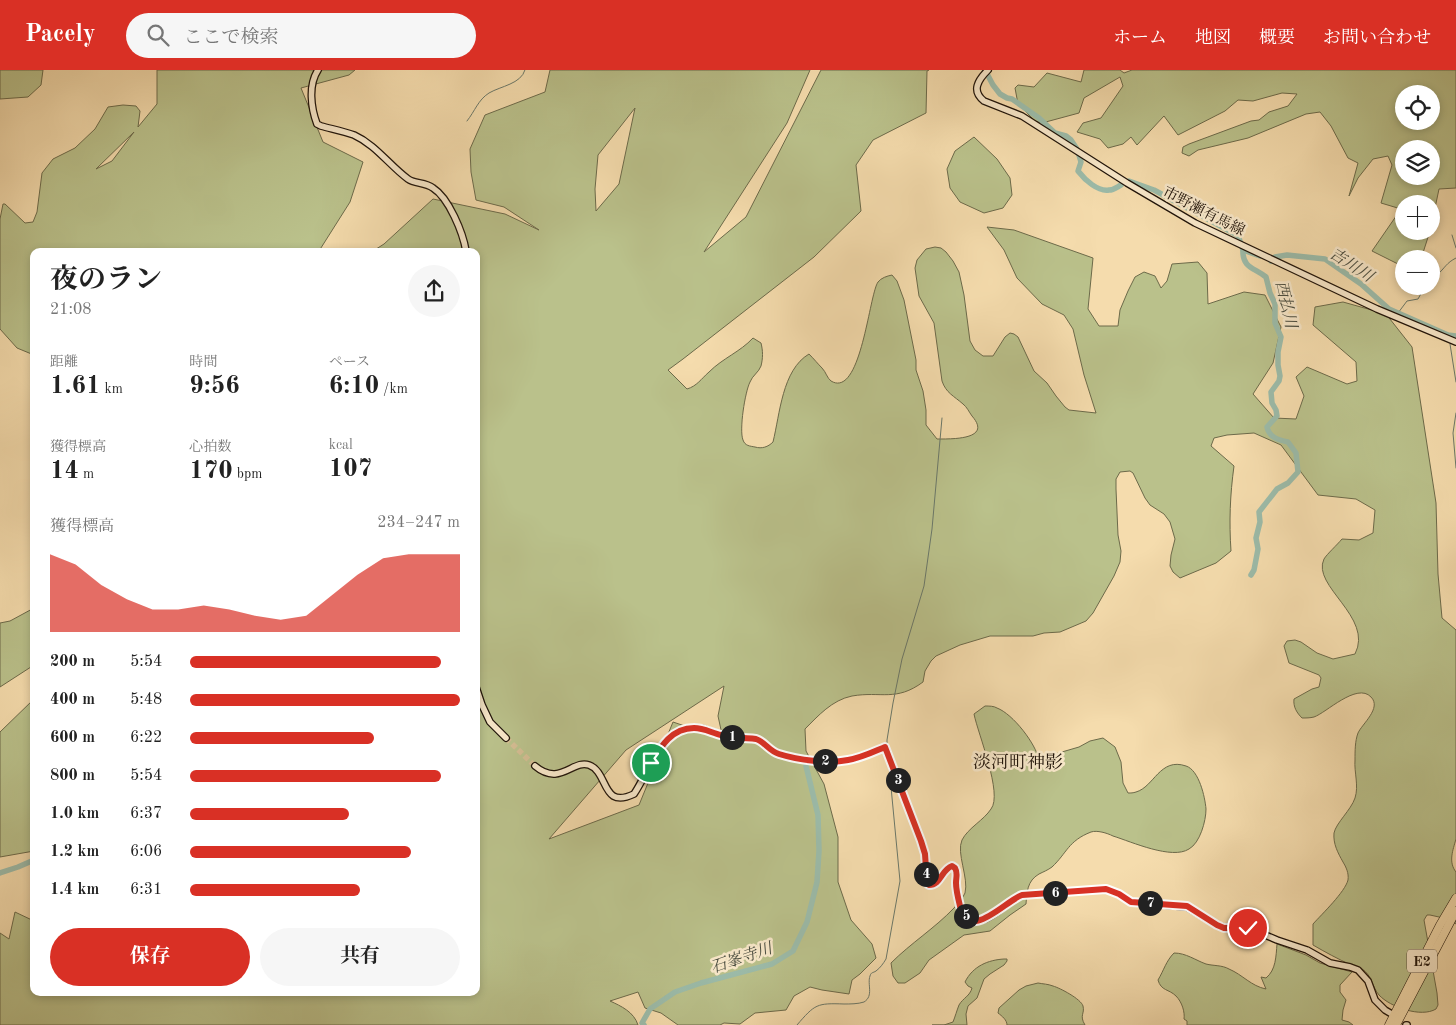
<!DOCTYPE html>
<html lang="ja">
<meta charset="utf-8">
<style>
:root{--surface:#fff;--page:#f6f6f6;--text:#222;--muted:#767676;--accent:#d93025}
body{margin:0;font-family:"Old Standard TT","Noto Serif JP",serif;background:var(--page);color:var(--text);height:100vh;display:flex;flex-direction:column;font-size:19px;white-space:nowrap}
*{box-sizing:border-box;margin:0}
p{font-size:16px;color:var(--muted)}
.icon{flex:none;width:28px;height:28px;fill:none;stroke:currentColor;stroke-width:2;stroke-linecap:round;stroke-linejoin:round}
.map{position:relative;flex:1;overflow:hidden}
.side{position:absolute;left:30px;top:178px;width:450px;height:748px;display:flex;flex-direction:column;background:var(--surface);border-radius:10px;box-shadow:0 2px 8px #0003}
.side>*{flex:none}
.controls{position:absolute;left:1395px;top:15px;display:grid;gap:10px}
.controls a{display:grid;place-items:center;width:45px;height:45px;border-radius:50%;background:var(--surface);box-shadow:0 2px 8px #0003;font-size:25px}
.pin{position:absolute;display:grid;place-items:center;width:42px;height:42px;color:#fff;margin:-21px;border:2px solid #fff;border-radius:50%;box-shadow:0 1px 5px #0007}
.km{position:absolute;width:25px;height:25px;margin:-12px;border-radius:50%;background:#222;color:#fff;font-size:14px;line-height:25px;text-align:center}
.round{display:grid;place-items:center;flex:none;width:52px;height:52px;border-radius:26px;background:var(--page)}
.headline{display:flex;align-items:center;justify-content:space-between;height:85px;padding:0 20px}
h1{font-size:28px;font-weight:700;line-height:38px}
.figures{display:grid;grid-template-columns:repeat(3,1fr);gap:8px;height:85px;padding:5px 20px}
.figures div{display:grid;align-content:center}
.figures b{font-size:25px;font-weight:700}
.figures small{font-size:14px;font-weight:400}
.figures p{font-size:14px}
.chart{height:140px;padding:10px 20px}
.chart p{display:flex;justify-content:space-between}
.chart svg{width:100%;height:90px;margin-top:5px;fill:var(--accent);opacity:.7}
.button{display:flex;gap:10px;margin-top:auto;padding:10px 20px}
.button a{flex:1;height:58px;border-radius:30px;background:var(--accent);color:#fff;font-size:20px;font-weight:700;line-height:58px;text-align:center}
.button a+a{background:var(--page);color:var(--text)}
ul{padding:0 20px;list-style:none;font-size:16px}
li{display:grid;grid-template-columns:80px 60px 1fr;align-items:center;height:38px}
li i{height:12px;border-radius:6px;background:var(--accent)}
header{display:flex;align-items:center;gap:30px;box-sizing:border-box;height:70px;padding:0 25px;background:var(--accent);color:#fff}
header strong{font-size:24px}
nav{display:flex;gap:28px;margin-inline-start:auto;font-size:18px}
.search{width:350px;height:45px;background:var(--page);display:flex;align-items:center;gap:12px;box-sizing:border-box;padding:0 18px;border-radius:28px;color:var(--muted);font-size:19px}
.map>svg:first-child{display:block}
.green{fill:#bac18b;stroke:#6c6a4a;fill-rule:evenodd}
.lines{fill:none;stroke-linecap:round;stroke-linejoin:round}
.stream{stroke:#6a786a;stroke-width:1}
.river{stroke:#9cbcaa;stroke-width:5.5}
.secondary-tunnel{stroke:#d5be94;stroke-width:5.5;stroke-dasharray:5.5 3;stroke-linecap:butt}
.secondary-casing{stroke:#1f1309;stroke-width:8}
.highway-casing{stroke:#1f1309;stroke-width:9}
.secondary{stroke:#f8e8ca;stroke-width:5.5}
.highway{stroke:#f5dcad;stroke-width:8}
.route-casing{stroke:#fff;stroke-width:10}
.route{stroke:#d93025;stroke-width:6}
.labels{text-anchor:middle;stroke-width:5;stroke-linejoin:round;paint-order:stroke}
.shield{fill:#f8e8ca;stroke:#605343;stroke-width:1}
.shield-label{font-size:14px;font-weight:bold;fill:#1f1309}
.street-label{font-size:15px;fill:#1f1309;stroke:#f8e8ca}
.water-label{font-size:16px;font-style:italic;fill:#4b4e41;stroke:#f8e8ca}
.quarter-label{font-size:18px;fill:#1f1309;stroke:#f8e8ca}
</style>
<header>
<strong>Pacely</strong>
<div class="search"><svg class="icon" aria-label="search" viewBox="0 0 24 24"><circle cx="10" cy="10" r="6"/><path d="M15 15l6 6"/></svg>ここで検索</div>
<nav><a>ホーム</a><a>地図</a><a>概要</a><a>お問い合わせ</a></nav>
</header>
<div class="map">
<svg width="1456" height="955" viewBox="0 0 1456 955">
<rect width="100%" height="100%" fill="#f5dcad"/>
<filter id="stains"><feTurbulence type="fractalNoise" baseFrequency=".004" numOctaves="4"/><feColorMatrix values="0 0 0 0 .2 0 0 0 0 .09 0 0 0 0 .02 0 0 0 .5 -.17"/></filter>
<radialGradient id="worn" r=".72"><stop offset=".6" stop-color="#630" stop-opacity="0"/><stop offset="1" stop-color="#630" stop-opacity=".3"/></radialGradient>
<!-- green -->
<g class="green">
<polygon points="0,0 43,0 41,15 28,27 0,29"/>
<path d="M157 0H355L349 5 301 18 323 72 363 92 350 132 319 181H34V285L17 278 0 259V149L3 134H5L25 153 33 152 37 142 42 103 53 89 75 78 95 59 108 37 123 35 136 36 140 41 138 57 157 34ZM134 62 112 91 96 99Z"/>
<path d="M550 0H810L787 53 704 182 746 147 821 0H929L927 1 926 43 873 70 856 95 861 141 814 187 683 289 668 300 687 319C697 316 701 309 709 302 723 288 740 282 753 268L761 273C763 281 763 288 761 296 759 302 752 306 750 312 745 322 739 360 743 370 745 376 750 376 755 377 762 379 768 377 773 372 780 344 782 300 809 284 814 289 818 294 822 298 826 302 827 308 831 311 861 329 869 225 878 212 881 208 887 206 892 205L897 211 904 230 916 290V300L923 321 926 340V355L937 369C951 369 993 370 972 346 969 342 967 337 963 334 954 326 946 323 942 311L934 253 919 226 915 198 917 190 926 179 935 177 941 178 946 182 953 191 959 202 964 225 970 271 975 280 983 286H993L1005 267 1010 263 1014 264 1018 267 1034 301 1047 313 1056 326 1065 337 1069 340 1096 343 1084 305 1073 259 1064 245 1042 234 1017 208 1004 180 987 157 1014 160 1093 188 1088 239 1099 256H1118L1120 240 1128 221 1135 207 1144 202 1155 206 1161 218 1167 211 1172 194 1198 192 1207 203 1208 234 1244 222 1265 225 1281 257 1273 293 1253 324 1274 348 1296 349 1304 326 1296 307 1307 297 1347 314 1357 311 1356 292 1313 255 1315 237 1343 232 1386 244 1412 277 1436 433 1438 504 1442 548 1456 560V769C1453 780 1448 792 1456 802V854L1448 849 1430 845H1427L1424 850 1437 923 1438 935 1436 939C1421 948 1390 937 1379 925 1372 917 1372 905 1362 899 1358 897 1354 897 1351 895 1338 889 1325 882 1313 875V854C1322 844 1345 822 1348 810 1349 803 1346 797 1343 792 1338 783 1333 774 1334 763 1336 753 1351 740 1355 728 1359 716 1354 702 1355 690 1355 681 1355 671 1358 663 1362 654 1382 638 1371 627 1357 612 1326 643 1314 647 1310 648 1306 648 1302 648 1297 643 1293 637 1294 629L1312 619 1319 617 1321 608 1319 605 1289 593 1284 576 1287 571 1295 570 1301 572 1317 583 1333 589 1355 584C1374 547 1311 516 1324 489 1327 484 1337 475 1342 469L1359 470 1373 463 1375 440 1356 429 1318 425 1281 375 1254 363 1227 365 1214 368 1211 376 1234 396C1230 425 1229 452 1231 481L1216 493 1180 508 1173 502 1170 496 1171 485 1175 469 1170 452 1164 444 1150 435 1145 428 1133 403 1130 401 1120 402 1116 409V419L1118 465 1121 481 1120 492 1114 506 1093 543 1086 551 1060 562 1044 563 1033 566H990L960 575 936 586 931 591 925 601 923 612C896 632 881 621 852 626 832 630 818 646 805 659L806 681 824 714 838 767V812L851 850 872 874 876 888 860 904 852 910 849 924 822 920 810 917 794 926 786 940 755 943 740 954 724 953 720 955H678L661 943 645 938 638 922 610 931C621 936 634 942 638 955H0V863L9 869 15 842 34 851V921H476V181H373L384 174 433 129 505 144 539 160 504 137 476 130 471 102 470 79 485 45 545 22ZM635 38 619 114 596 141 595 119 598 85ZM724 616 718 646 723 669 673 652 639 735 549 769 626 680Z"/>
<path d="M1084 0H1120L1124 3 1132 0H1456V118L1439 119 1431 157V134H1404V161H1430L1421 189H1404V196H1402L1372 181 1401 139 1381 133 1392 95 1388 86 1373 89 1358 108 1349 126 1358 93 1348 88 1331 56 1320 42 1306 44 1248 68 1198 80 1189 86 1182 83 1183 77 1189 74 1251 51 1259 50 1269 42 1288 36 1297 24 1282 23 1253 31 1238 30 1225 41 1178 65 1164 46 1137 75 1131 67 1123 74 1108 78 1100 69 1077 62 1083 53 1101 48 1123 16 1120 7 1084 28 1079 43 1042 53 1035 51 1018 34 1015 18 1018 15 1034 17 1047 3 1081 12ZM1404 24H1431V51H1404ZM1404 79H1431V106H1404Z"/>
<polygon points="974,67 997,89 1010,108 1012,125 1003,138 984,143 960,132 950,118 947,99 955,81"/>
<polygon points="34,538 34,595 0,617 0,553 10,551"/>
<polygon points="34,629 34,781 0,787 0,662"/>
<path d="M985 636C989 636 994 636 997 638 1013 644 1036 674 1039 690L1045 693 1055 684 1079 677 1090 671 1103 668 1115 677 1121 692 1123 713 1128 723C1131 723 1133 723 1136 722 1154 717 1160 687 1186 696 1199 700 1205 727 1206 739 1206 751 1200 773 1189 779 1172 790 1132 772 1113 766 1107 763 1097 760 1091 762 1068 771 1067 783 1052 797 1048 800 1043 802 1039 804 1027 811 1027 822 1026 834L1010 845 990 861 964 865 929 890 920 903 905 913H898L893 906 891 893C911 873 935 858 954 838 958 833 963 828 965 823 969 808 956 783 962 770 968 758 984 750 991 739 1003 724 978 664 974 644Z"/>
<path d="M1277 874 1306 885 1320 893 1352 902 1340 915V922L1346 930 1343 940 1342 950 1349 952 1353 955H1187V951L1184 949C1185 942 1182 932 1176 926 1169 919 1161 921 1158 910 1164 900 1166 891 1174 883 1186 883 1195 890 1206 894 1214 896 1222 895 1229 899 1243 905 1251 916 1266 919L1261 907 1266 908C1276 900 1276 886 1277 874Z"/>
<path d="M1004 889H1007V891L1004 895 990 904 984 909 977 928 968 936 966 944 967 955H932H944L953 952C955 947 957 940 959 935 963 928 970 926 972 918L968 916 965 912C973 896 988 890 1004 889Z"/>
<path d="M1038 913C1043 914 1048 914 1053 916 1060 918 1081 929 1083 936 1085 944 1079 945 1085 955H1007C1007 950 1002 946 998 943L999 938 1019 920 1026 916Z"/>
</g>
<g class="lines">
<!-- stream -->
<g class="stream">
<path d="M467 51C475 41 478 30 489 23 501 16 521 14 525 0"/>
<polyline points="1452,165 1456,178"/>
<path d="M1431 211 1438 207 1437 205C1445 198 1446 193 1456 188"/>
<polyline points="1398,243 1407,231 1418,229 1423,220 1426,216"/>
<polyline points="1450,274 1456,312"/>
<polyline points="1456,343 1453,363 1456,398"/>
<polyline points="887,677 887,670 893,633 902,589 924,516 932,459 942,348"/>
<path d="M797 955C815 934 817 933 844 934 850 934 858 934 864 932 874 926 867 914 870 906 871 902 873 903 876 901 880 898 883 894 886 889L900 811 889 696"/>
</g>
<!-- river -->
<g class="river">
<polyline points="985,0 993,15 1000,24 1007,28 1012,29 1039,48 1055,63 1066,66 1071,70 1077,79"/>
<path d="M1079 85 1081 92 1078 101C1085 110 1098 122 1109 120 1114 120 1117 117 1121 115"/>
<polyline points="1129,111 1154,120 1237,165 1239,168 1243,180 1260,186"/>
<path d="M1243 180C1242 198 1255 198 1266 207L1270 223 1275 234V253L1281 267 1278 282V295L1280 306 1279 311 1271 322 1272 333 1276 340 1277 346 1267 357C1269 367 1278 370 1288 372L1296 383 1298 402 1288 413 1277 419 1259 442 1260 452 1256 468 1258 479 1254 500 1251 505"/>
<polyline points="1271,191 1275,187 1287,185 1325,189 1361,214 1389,239 1448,265 1456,266"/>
<polyline points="0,803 18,797 34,790"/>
<polyline points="644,955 642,953 650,939 675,922 701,913 772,894 793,881 807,852 817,812 819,781 818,745 806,696"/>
</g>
<!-- secondary-tunnel -->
<polyline class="secondary-tunnel" points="506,668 535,696"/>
<!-- secondary casing -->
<g class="secondary-casing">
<g id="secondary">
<path d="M318 0C308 15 311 38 317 54L321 56C332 59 343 61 354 65 376 75 389 95 408 109 415 114 425 112 433 118 449 128 463 163 466 181"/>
<path d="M988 0C978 10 971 21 984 31L1022 46 1127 113 1195 153 1377 239 1456 272"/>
<polyline points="476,617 482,635 490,652 506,668"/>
<path d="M535 696C560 717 573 689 589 695 609 702 601 740 634 724 644 709 650 692 661 677 671 662 687 655 704 659 710 661 716 664 722 665 733 668 745 668 756 669 765 672 770 681 779 684 798 690 829 694 848 690 861 688 873 682 885 677L921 771 925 784 927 813 929 815C941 815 941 800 952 796L955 798C958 803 956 807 956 813 956 820 958 828 960 836 961 841 964 845 968 848 984 860 1007 831 1022 825L1106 819 1119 824 1131 832 1187 837 1217 855 1224 857H1243L1251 859 1277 870 1307 880 1330 893 1350 897 1358 900 1368 911 1375 930 1385 940 1390 943"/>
<polyline points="1406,955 1407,955"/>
</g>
</g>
<!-- highway casing -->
<g class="highway-casing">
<g id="highway">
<polyline points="1389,955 1440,855 1456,828"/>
<polyline points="1396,955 1456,841"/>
</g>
</g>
<!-- secondary -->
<use href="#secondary" class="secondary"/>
<!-- highway -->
<use href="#highway" class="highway"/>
</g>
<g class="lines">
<!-- route casing -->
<g class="route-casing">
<path id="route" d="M651 693C661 676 672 658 694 658 704 658 712 663 721 665 732 668 745 668 756 669 765 672 769 681 779 684 798 690 828 694 848 690 861 688 873 682 885 677L921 771 925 784 927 813 929 815C941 815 941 800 952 796L955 798C958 803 956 807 956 813 956 820 958 828 960 836 969 873 1005 831 1022 825L1106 819 1119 824 1131 832 1187 836 1217 855 1224 858H1248"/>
</g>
<!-- route -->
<use href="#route" class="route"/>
</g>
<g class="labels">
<!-- shield labels -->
<rect class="shield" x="1407" y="879.5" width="30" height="23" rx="4"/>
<g class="shield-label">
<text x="1422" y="896">E2</text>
</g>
<!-- street labels -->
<g class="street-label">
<text transform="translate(1204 141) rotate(27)" y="5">市野瀬有馬線</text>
</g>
<!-- water labels -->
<g class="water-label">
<text transform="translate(1352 194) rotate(33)" y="6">吉川川</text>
<text transform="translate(1287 234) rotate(77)" y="6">西払川</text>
<text transform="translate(741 887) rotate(-19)" y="6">石峯寺川</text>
</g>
<!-- quarter labels -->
<g class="quarter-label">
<text x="1018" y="698">淡河町神影</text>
</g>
</g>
<rect width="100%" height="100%" filter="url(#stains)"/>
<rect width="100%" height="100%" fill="url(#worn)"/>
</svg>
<div class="controls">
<a><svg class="icon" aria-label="locate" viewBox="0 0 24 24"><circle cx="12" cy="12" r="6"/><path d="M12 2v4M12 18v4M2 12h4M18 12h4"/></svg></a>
<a><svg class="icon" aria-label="layers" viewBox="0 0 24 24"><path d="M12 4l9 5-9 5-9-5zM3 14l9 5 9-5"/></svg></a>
<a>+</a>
<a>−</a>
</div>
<div class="pin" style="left:651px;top:693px;background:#1e9e55"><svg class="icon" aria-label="arrive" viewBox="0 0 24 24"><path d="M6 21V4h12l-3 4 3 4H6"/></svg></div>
<div class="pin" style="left:1248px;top:858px;background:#d93025"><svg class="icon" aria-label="check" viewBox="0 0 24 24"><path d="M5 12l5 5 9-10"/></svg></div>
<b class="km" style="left:732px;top:667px">1</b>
<b class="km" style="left:825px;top:691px">2</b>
<b class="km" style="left:898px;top:710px">3</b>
<b class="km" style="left:926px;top:804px">4</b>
<b class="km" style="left:966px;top:846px">5</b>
<b class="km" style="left:1055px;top:823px">6</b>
<b class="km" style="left:1150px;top:833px">7</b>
<section class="side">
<div class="headline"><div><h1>夜のラン</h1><p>21:08</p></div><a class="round"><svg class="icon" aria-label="share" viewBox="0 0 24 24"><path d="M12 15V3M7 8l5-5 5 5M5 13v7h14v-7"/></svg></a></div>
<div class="figures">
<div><p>距離</p><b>1.61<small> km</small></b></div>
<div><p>時間</p><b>9:56</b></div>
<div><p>ペース</p><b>6:10<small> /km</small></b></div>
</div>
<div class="figures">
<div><p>獲得標高</p><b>14<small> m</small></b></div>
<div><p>心拍数</p><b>170<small> bpm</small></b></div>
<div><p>kcal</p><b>107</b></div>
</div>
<div class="chart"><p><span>獲得標高</span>234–247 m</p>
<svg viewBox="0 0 160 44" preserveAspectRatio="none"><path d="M0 44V6L10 11L20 21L30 28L40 33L50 33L60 31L70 33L80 36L90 38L100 36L110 26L120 16L130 8L140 6L150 6L160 6V44z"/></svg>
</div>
<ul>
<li><b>200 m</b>5:54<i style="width:93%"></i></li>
<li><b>400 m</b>5:48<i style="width:100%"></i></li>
<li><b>600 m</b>6:22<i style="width:68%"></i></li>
<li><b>800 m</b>5:54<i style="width:93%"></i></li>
<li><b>1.0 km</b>6:37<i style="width:59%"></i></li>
<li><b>1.2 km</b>6:06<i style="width:82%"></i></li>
<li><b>1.4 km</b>6:31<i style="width:63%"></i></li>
</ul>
<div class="button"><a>保存</a><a>共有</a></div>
</section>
</div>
